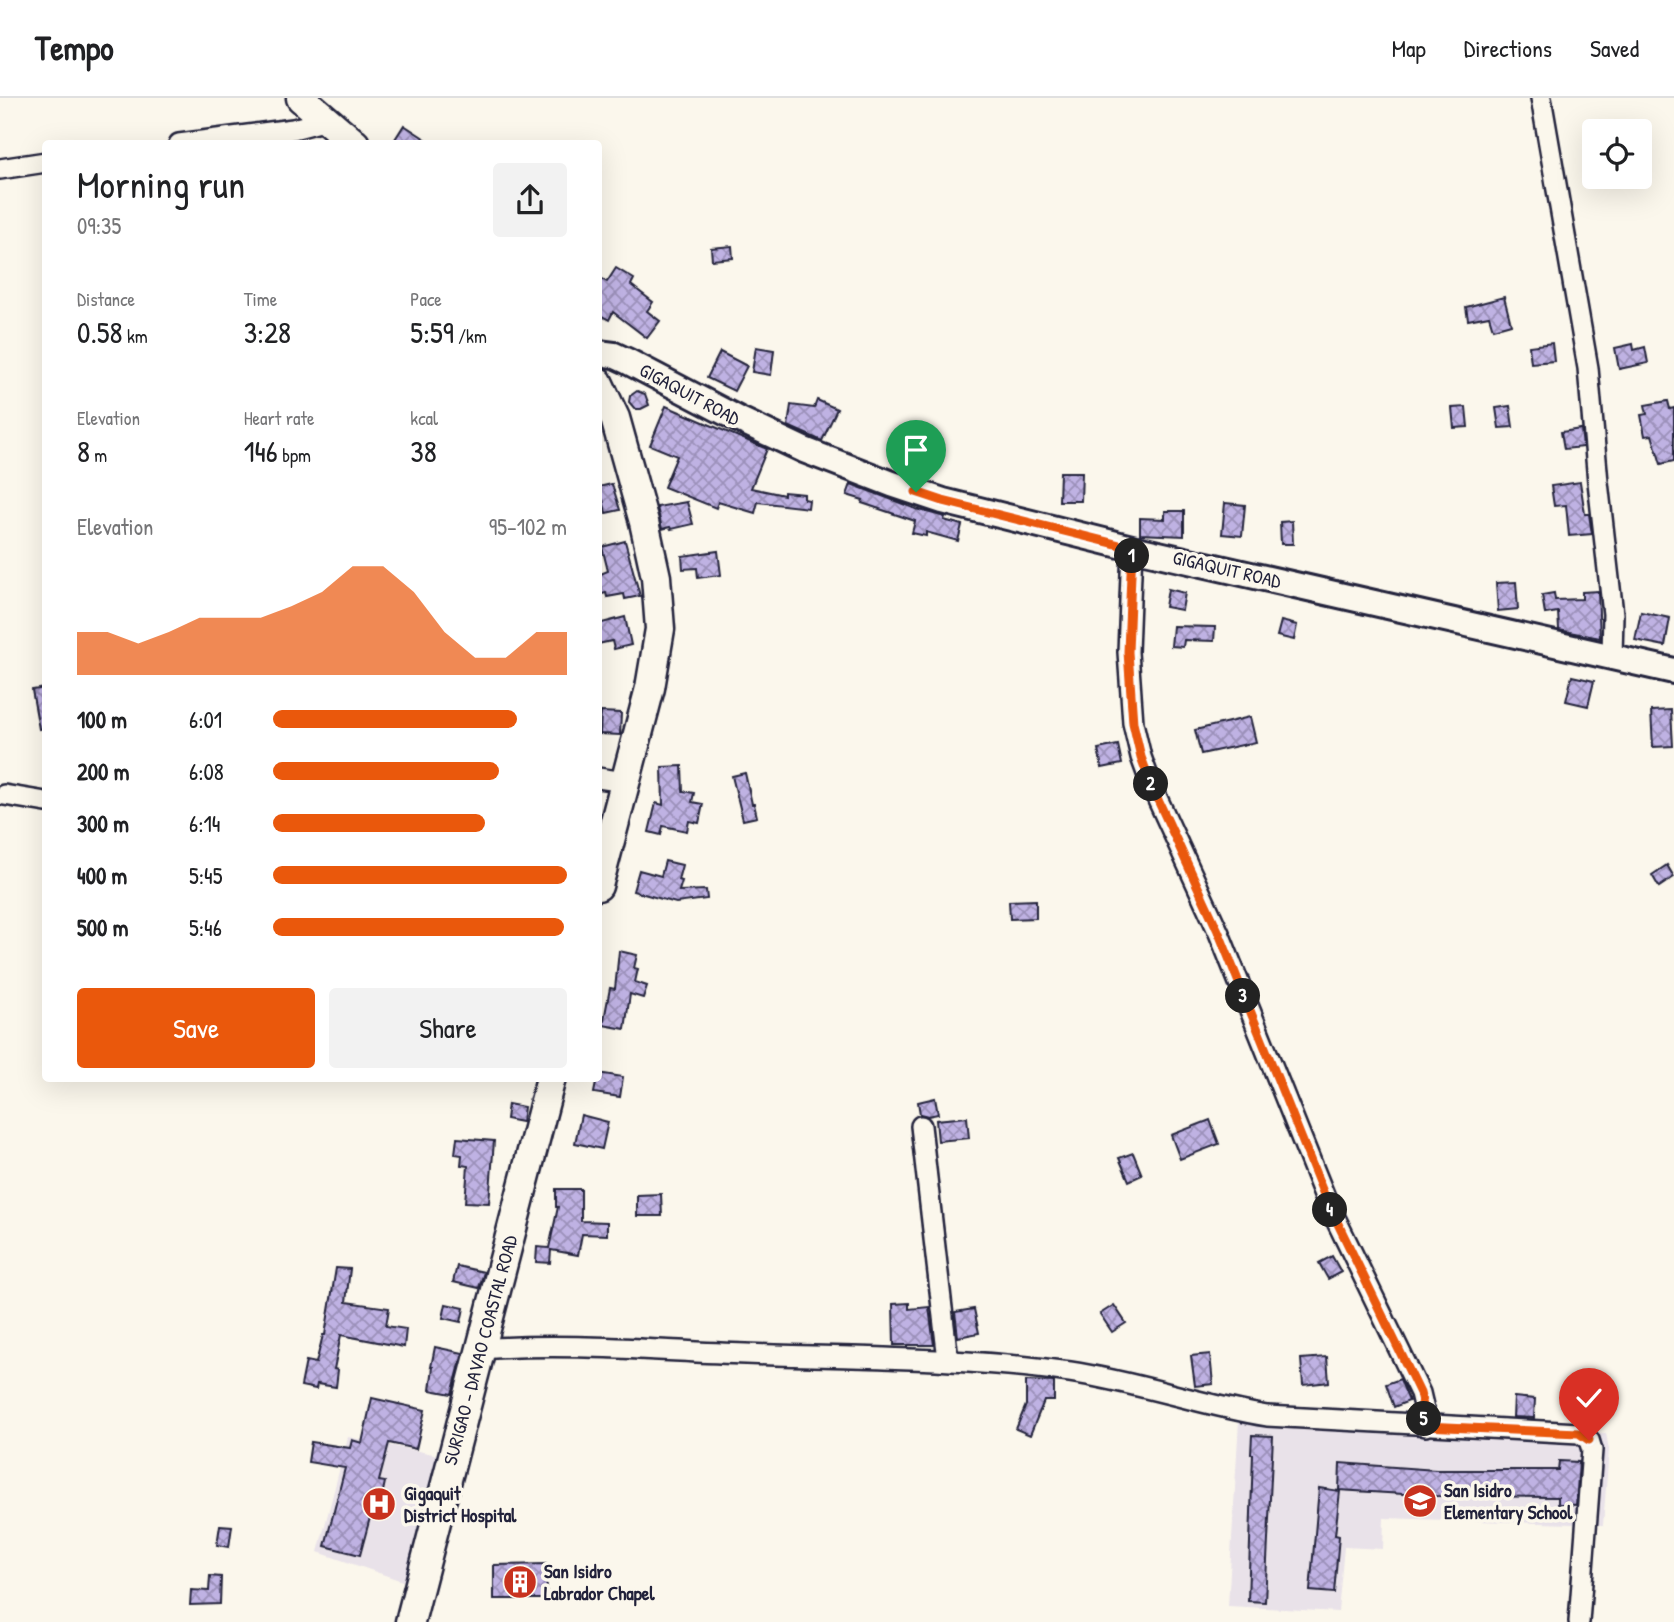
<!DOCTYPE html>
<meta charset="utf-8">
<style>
:root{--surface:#fff;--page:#f2f2f2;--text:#202124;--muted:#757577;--line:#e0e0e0;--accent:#ea580c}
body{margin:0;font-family:"Patrick Hand",sans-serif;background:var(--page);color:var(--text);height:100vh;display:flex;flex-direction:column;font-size:26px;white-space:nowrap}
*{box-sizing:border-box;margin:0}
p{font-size:23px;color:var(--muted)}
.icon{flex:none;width:38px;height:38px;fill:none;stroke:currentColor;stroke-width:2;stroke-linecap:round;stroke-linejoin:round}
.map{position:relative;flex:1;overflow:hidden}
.sheet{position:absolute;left:42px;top:42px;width:560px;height:942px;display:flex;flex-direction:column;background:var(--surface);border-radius:7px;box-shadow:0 7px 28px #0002}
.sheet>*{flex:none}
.fabs{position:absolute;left:1582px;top:21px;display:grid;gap:14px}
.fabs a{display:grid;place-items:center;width:70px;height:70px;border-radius:7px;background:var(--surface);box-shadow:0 7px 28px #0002;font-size:35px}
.pin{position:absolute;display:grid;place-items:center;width:60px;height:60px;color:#fff;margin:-72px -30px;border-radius:50% 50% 50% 0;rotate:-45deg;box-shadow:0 0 7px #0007}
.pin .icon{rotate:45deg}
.km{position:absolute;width:35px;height:35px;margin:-18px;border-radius:50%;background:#222;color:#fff;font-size:19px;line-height:35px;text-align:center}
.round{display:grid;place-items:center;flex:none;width:74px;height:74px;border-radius:7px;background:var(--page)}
.headline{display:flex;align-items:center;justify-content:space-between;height:119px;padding:0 35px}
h1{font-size:38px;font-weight:600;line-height:52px}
.metrics{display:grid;grid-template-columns:repeat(3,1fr);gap:10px;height:119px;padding:7px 35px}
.metrics div{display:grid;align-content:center}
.metrics b{font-size:30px;font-weight:600}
.metrics small{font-size:19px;font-weight:400}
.metrics p{font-size:19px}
.chart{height:196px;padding:14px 35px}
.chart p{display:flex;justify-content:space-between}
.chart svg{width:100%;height:126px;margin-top:7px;fill:var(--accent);opacity:.7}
.button{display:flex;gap:14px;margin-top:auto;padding:14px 35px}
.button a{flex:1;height:80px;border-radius:7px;background:var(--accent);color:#fff;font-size:28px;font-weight:600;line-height:80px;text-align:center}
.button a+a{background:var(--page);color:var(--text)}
ul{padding:0 35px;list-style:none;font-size:23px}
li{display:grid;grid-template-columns:112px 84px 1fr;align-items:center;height:52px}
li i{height:18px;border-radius:9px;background:var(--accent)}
header{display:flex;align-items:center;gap:42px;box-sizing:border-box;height:98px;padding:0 35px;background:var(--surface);border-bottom:2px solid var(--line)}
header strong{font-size:33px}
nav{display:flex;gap:38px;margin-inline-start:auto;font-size:24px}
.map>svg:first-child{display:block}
.built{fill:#e9e2e9}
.building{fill:url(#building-cross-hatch);stroke:#22223b;stroke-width:2}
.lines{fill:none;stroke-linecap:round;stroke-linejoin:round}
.minor-casing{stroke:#22223b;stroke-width:24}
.major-casing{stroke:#22223b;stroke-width:30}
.highway-casing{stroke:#22223b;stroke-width:33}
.minor{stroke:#fbf7ec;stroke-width:19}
.major{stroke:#fbf7ec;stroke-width:24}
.highway{stroke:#fbf7ec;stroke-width:28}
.route-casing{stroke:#fff;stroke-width:14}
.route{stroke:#ea580c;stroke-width:9}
.labels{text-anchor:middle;stroke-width:7;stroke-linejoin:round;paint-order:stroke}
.street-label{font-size:19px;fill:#22223b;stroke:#fbf7ec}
.poi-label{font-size:19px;font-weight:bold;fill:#22223b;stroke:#fbf7ec;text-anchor:start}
</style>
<header>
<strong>Tempo</strong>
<nav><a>Map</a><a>Directions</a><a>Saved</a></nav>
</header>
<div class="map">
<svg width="1674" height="1524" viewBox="0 0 1674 1524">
<defs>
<pattern id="building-cross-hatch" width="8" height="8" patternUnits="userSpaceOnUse" patternTransform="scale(1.75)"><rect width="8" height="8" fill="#bfb2e3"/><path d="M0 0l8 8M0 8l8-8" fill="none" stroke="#9b90b9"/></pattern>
</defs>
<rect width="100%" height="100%" fill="#fbf7ec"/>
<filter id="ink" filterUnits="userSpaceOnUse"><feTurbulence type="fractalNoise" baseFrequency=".0143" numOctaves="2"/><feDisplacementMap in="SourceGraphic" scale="14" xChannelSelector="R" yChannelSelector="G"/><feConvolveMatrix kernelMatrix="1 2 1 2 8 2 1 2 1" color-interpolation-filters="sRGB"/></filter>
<g filter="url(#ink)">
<!-- built -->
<g class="built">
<polygon points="1239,1322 1606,1335 1609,1352 1603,1427 1384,1420 1383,1451 1344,1449 1338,1514 1228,1508"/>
<polygon points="348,1339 438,1357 408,1485 318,1454"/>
</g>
<!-- building -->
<g class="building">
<polygon points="404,27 433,46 392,46"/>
<polygon points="732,148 733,160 712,162 711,150"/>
<polygon points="616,170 634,181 631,187 653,204 647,213 660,223 647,240 613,214 609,222 598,216 598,179 607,184"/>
<polygon points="1504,199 1511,226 1493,231 1489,218 1468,222 1466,209"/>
<polygon points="1552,245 1554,263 1531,265 1529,248"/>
<polygon points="1633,246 1634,252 1645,249 1648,265 1619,271 1615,250"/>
<polygon points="756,249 774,252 771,277 752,274"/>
<polygon points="720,254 747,268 734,293 707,280"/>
<polygon points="637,293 645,296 649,307 641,311 635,311 629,304 630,298"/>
<polygon points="817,302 837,311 822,343 788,328 791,307 814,310"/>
<polygon points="1668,303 1670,311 1674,310 1674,363 1661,366 1652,337 1645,338 1641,317 1647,316 1645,307"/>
<polygon points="666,308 767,351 751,390 784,397 784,394 804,396 804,401 809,402 808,410 758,404 755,415 718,404 716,410 664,389 677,358 650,347"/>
<polygon points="1510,308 1513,329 1499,330 1496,310"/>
<polygon points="1466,309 1468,329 1454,330 1452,310"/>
<polygon points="1581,331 1583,349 1564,351 1561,334"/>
<polygon points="1060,374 1082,374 1081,403 1059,403"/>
<polygon points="1580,384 1585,416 1589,416 1592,436 1569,438 1566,407 1554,408 1551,388"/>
<polygon points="612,386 620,412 606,415 603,402 598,403 598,389"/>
<polygon points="851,386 916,411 945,419 944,422 962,427 958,443 926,434 926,438 912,435 915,423 862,405 863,402 847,397"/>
<polygon points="687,404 693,426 671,431 670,429 662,431 657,409"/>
<polygon points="1225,405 1245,407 1242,438 1222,436"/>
<polygon points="1165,413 1184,413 1184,438 1140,436 1140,420 1165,421"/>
<polygon points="1292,423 1293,446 1281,446 1280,424"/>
<polygon points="625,443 640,498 625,501 624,496 607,499 606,495 598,497 598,477 608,473 602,449"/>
<polygon points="718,453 721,477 698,480 697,470 683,471 682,458"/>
<polygon points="1516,484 1518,511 1498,513 1496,485"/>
<polygon points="1168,491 1185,495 1182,512 1165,509"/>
<polygon points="1598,493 1600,540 1559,532 1558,514 1545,516 1542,497 1554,495 1555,502 1582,501 1582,494"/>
<polygon points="1641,514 1670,520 1665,548 1635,542"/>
<polygon points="625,519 631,547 614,551 612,543 598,546 598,526"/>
<polygon points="1281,523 1297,527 1294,542 1277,538"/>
<polygon points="1173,528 1215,529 1214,543 1184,542 1183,549 1171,548"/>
<polygon points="1572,578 1594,583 1588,608 1566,603"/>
<polygon points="46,590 46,630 39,631 32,592"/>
<polygon points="1671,612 1673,648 1653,649 1651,613"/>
<polygon points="601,614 621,615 620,637 600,636"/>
<polygon points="1250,619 1256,644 1201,656 1195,632"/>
<polygon points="1118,647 1122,666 1102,670 1098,651"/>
<polygon points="682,668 683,693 694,695 692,704 703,706 699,725 689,723 687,733 663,728 661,737 649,734 656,705 663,707 662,669"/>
<polygon points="745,675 752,706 754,706 757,719 743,722 732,678"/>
<polygon points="665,763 682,767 678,782 682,783 679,793 706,792 707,801 676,805 633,793 639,772 661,778"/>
<polygon points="1667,767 1674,779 1659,789 1652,777"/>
<polygon points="1036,802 1036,820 1010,821 1009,803"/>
<polygon points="619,853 637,857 634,870 638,871 635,884 647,888 643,900 630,896 625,931 603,927 610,890 615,891"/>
<polygon points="598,975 623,979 620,999 594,995"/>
<polygon points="935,1000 938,1016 928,1018 920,1016 918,1004"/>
<polygon points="508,1006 524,1009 522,1024 506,1021"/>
<polygon points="581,1017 608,1024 602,1051 575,1045"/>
<polygon points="967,1019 969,1040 938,1043 936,1022"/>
<polygon points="1210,1022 1219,1046 1180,1061 1171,1037"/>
<polygon points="457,1040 494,1043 489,1105 465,1104 468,1068 461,1067 462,1057 455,1056"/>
<polygon points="1133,1055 1142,1077 1129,1083 1119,1060"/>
<polygon points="556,1091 581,1091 581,1123 607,1124 607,1137 582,1136 578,1157 551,1152 550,1165 536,1164 537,1149 549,1150 558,1109 556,1109"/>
<polygon points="661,1096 662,1118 637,1118 637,1097"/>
<polygon points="1332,1158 1341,1174 1328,1181 1319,1165"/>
<polygon points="457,1168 484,1174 479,1190 453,1184"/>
<polygon points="336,1170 350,1171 346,1204 389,1210 386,1228 406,1231 404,1249 341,1237 334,1271 338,1272 336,1289 317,1286 316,1291 301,1288 306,1263 316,1265 323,1237 325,1237"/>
<polygon points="909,1205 909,1211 929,1209 934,1247 894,1247 893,1206"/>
<polygon points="446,1206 464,1210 461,1224 443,1220"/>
<polygon points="1114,1207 1126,1225 1112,1234 1100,1216"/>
<polygon points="974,1211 979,1235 958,1239 955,1214"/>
<polygon points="435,1249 463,1255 452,1296 430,1292 433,1269 431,1269"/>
<polygon points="1210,1256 1213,1286 1195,1288 1191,1258"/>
<polygon points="1327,1259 1329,1284 1303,1287 1301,1261"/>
<polygon points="1400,1281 1409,1303 1394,1309 1386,1286"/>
<polygon points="1026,1283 1054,1284 1054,1303 1044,1303 1030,1337 1016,1331 1026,1307"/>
<polygon points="1514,1299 1535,1301 1534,1320 1513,1319"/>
<polygon points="372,1300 425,1312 416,1351 389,1345 379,1383 385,1384 381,1403 375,1401 360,1457 325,1448 345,1370 308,1364 311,1344 350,1350 352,1342 362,1345"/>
<polygon points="1252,1337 1273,1338 1265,1504 1248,1503 1253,1356 1251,1356"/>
<polygon points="1559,1363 1579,1364 1576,1407 1558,1406 1558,1399 1436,1398 1339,1392 1340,1365 1436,1372 1558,1372"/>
<polygon points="1319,1390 1340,1393 1335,1437 1339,1438 1334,1495 1310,1493"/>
<polygon points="220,1427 232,1428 229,1449 217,1447"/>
<polygon points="546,1466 547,1501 494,1501 494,1467"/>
<polygon points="210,1478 221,1479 220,1506 190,1507 191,1492 209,1493"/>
</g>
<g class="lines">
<!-- minor casing -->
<g class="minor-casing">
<g id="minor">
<polyline points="1541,0 1588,270 1598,384 1613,516 1612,559"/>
<polyline points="179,46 293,31 327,22"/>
<polyline points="0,71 46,64"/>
<polyline points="1132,450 1128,554 1133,625 1141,659 1152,689 1219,835 1325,1099 1420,1295 1424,1312 1425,1328"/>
<polyline points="598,680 625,684"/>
<polyline points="4,697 46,704"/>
<polyline points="921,1028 948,1262"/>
<path d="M481 1251C569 1244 658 1253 746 1256 854 1260 963 1259 1070 1274 1137 1284 1201 1307 1267 1318L1579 1335 1589 1342 1592 1352 1579 1524"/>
</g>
</g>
<!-- major casing -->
<g class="major-casing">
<polyline id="major" points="598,255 614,257 627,263 738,321 804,352 892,386 943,403 1132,450 1674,573"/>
</g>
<!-- highway casing -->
<g class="highway-casing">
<g id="highway">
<polyline points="301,0 355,46"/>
<polyline points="598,284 615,320 644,424 656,479 660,531 650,590 598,788"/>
<polyline points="410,1524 551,980"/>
</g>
</g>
<!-- minor -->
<use href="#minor" class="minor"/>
<!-- major -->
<use href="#major" class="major"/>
<!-- highway -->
<use href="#highway" class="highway"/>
</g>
</g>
<g class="lines" filter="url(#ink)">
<!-- route casing -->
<g class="route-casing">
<polyline id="route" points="916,394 943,403 1132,450 1128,554 1133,625 1141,659 1152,689 1219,835 1325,1099 1420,1295 1424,1312 1425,1328 1579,1335 1589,1342"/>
</g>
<!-- route -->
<use href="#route" class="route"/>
</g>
<!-- icons -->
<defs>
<g id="school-disc" transform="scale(1.75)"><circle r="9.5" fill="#c8321e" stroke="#fbf7ec"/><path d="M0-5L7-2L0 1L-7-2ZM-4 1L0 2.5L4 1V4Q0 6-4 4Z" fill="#fff"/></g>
<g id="hospital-disc" transform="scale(1.75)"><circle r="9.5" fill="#c8321e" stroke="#fbf7ec"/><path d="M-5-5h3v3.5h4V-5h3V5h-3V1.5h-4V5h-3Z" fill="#fff"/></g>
<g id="building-disc" transform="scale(1.75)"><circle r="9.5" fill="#c8321e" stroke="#fbf7ec"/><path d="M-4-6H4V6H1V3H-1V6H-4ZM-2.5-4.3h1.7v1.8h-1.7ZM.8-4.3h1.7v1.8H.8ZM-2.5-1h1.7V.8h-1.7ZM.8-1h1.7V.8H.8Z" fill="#fff"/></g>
</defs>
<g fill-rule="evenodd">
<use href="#school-disc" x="1420" y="1403"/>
<use href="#hospital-disc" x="379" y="1406"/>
<use href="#building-disc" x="520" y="1484"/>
</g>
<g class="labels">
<!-- street labels -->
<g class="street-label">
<text transform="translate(690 296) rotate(28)" y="7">GIGAQUIT ROAD</text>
<text transform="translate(1227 471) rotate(13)" y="7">GIGAQUIT ROAD</text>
<text transform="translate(480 1252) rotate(-75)" y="7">SURIGAO - DAVAO COASTAL ROAD</text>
</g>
<!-- poi labels -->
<g class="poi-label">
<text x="1444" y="1399">San Isidro<tspan x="1444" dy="22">Elementary School</tspan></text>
<text x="404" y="1402">Gigaquit<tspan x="404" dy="22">District Hospital</tspan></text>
<text x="544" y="1480">San Isidro<tspan x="544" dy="22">Labrador Chapel</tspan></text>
</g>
</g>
</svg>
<div class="fabs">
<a><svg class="icon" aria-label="locate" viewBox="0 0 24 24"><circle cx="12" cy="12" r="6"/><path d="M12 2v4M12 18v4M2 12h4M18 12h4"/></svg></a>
</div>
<div class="pin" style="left:916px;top:394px;background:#1e9e55"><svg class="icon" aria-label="arrive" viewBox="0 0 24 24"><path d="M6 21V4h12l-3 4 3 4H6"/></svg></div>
<div class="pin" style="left:1589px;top:1342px;background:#d93025"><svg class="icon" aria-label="check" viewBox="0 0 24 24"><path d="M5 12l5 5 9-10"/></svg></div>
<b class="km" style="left:1132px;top:458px">1</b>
<b class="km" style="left:1151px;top:686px">2</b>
<b class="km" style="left:1243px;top:898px">3</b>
<b class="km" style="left:1330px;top:1112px">4</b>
<b class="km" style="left:1424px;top:1321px">5</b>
<section class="sheet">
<div class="headline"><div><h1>Morning run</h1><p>09:35</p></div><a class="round"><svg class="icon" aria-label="share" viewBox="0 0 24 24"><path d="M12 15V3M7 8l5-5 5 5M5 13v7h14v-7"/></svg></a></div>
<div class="metrics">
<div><p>Distance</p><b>0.58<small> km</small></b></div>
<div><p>Time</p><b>3:28</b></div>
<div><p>Pace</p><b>5:59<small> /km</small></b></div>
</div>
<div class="metrics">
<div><p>Elevation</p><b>8<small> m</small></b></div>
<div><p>Heart rate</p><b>146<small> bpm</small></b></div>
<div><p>kcal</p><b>38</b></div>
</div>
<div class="chart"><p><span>Elevation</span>95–102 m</p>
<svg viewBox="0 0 160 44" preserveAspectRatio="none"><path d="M0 44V29L10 29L20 33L30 29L40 24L50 24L60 24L70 20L80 15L90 6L100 6L110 15L120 29L130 38L140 38L150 29L160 29V44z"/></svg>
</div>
<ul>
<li><b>100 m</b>6:01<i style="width:83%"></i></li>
<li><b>200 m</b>6:08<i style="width:77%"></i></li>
<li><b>300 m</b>6:14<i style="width:72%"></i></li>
<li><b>400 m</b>5:45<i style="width:100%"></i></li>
<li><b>500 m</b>5:46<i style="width:99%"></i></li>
</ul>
<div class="button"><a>Save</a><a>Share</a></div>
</section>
</div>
